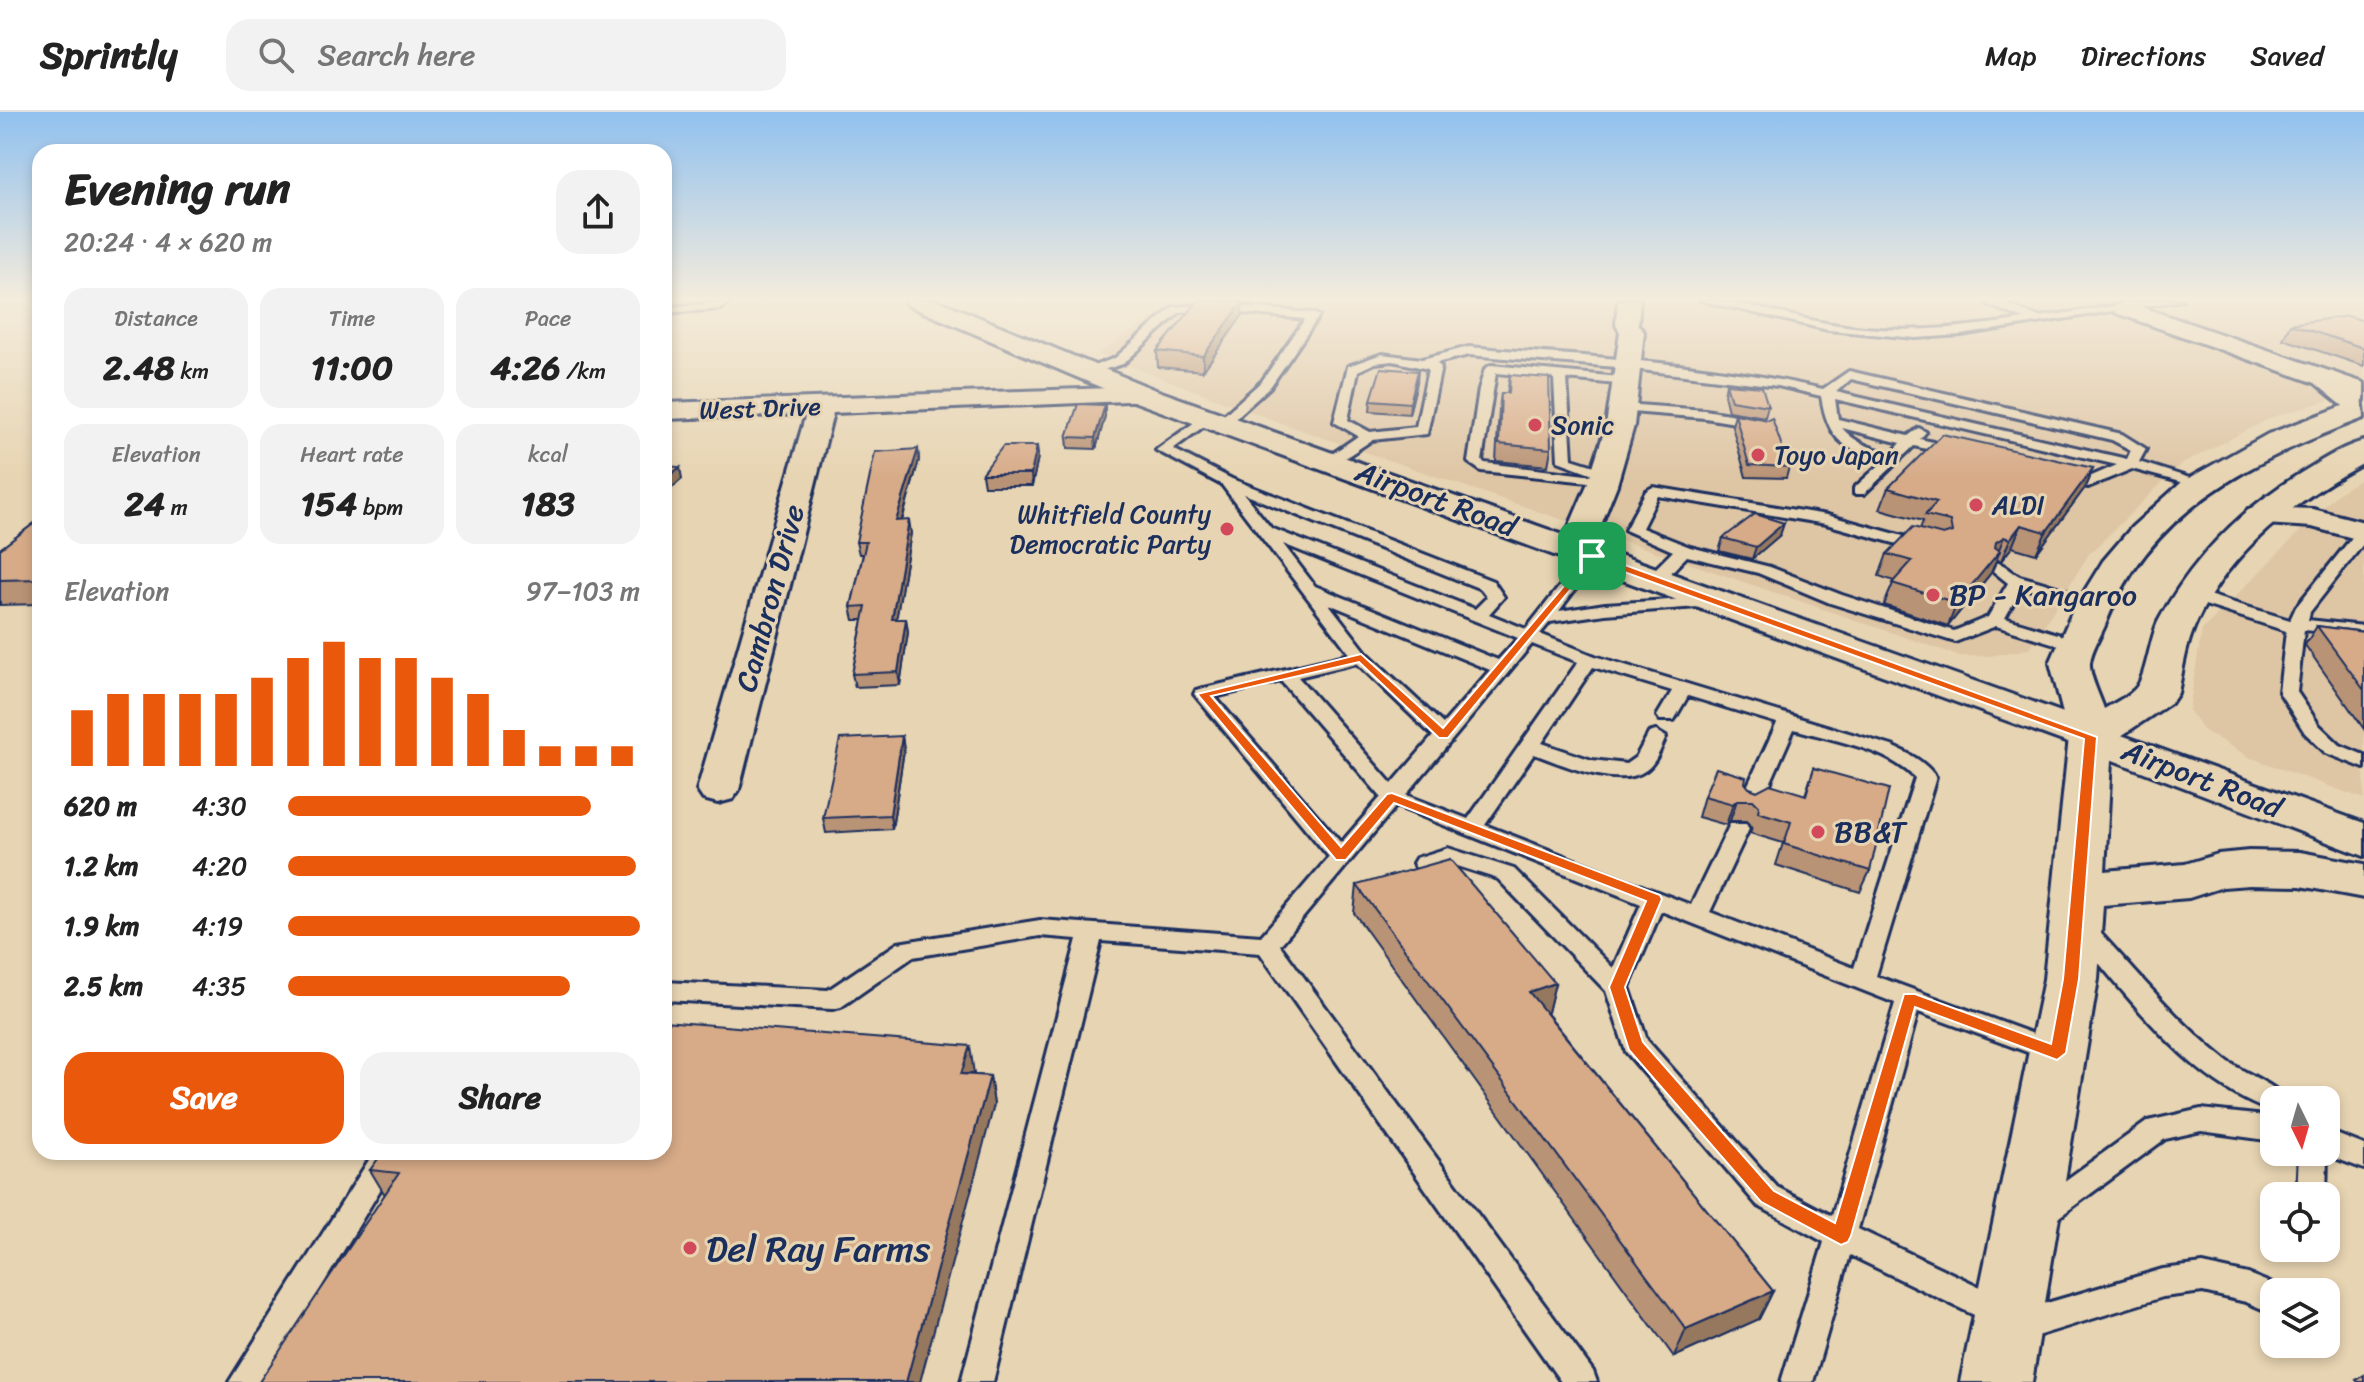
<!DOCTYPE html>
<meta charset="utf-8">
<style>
:root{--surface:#fff;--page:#f2f2f2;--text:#222;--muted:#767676;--line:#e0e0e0;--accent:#ea580c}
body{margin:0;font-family:Sriracha,sans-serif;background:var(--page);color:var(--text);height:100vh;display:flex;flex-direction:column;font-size:30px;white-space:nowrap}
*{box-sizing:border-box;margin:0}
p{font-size:26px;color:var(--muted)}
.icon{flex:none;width:44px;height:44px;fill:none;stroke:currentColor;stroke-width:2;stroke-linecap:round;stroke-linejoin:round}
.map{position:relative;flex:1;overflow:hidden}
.side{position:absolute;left:32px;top:32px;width:640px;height:1016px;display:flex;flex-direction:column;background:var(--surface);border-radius:24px;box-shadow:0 4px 12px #0003}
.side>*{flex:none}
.needle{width:52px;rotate:175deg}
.tools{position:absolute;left:2260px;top:974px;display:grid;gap:16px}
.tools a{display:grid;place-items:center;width:80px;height:80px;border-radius:16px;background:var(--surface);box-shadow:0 4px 12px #0003;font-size:40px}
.pin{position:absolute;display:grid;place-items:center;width:68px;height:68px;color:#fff;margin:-34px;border-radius:16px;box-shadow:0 4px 12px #0006}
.round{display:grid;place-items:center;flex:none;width:84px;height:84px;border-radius:24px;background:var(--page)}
.headline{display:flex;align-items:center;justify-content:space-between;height:136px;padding:0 32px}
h1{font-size:44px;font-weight:700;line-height:60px}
.metrics{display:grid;grid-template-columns:repeat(3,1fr);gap:12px;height:136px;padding:8px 32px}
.metrics div{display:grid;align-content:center;border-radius:20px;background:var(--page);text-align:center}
.metrics b{font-size:34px;font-weight:700}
.metrics small{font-size:22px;font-weight:400}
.metrics p{font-size:22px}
.chart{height:224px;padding:16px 32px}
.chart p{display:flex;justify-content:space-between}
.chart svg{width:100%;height:144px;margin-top:8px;stroke:var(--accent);stroke-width:6}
.action{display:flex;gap:16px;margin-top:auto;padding:16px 32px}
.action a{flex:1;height:92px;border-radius:24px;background:var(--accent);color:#fff;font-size:32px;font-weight:700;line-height:92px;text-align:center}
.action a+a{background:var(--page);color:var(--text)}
ul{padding:0 32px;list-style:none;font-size:26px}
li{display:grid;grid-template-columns:128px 96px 1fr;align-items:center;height:60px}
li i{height:20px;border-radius:10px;background:var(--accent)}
header{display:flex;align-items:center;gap:48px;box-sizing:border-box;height:112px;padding:0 40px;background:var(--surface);border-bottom:2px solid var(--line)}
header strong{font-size:38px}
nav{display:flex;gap:44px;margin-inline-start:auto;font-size:28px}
.search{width:560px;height:72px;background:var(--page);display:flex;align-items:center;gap:20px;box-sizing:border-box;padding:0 28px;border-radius:24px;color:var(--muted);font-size:30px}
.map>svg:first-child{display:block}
.built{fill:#dec5a4}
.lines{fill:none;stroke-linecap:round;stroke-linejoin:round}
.service-casing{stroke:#1b2f5e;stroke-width:6}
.minor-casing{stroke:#1b2f5e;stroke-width:6}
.tertiary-casing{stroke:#1b2f5e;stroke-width:6}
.secondary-casing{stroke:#1b2f5e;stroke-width:6}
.primary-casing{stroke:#1b2f5e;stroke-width:6}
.service{fill:#e7d4b2;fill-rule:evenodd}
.minor{fill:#e7d4b2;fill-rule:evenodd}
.tertiary{fill:#e7d4b2;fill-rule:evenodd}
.secondary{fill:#e7d4b2;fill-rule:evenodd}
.primary{fill:#e7d4b2;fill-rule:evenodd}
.wall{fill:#b99375;stroke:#1b2f5e;stroke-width:2}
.shaded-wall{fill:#96785f;stroke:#1b2f5e;stroke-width:2}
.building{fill:#d7ab88;stroke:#1b2f5e;stroke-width:2}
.route{fill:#ea580c;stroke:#fff;stroke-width:2;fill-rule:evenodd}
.poi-dot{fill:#d1495b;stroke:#e7d4b2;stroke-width:3}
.labels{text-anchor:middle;stroke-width:6;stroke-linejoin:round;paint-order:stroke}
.far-street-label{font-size:26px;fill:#1b2f5e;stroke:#e7d4b2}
.far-poi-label{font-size:26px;fill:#1b2f5e;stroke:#e7d4b2;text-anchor:start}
.street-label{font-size:30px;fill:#1b2f5e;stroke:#e7d4b2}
.poi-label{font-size:30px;fill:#1b2f5e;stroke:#e7d4b2;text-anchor:start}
.near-poi-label{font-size:36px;fill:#1b2f5e;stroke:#e7d4b2;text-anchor:start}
</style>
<header>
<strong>Sprintly</strong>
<div class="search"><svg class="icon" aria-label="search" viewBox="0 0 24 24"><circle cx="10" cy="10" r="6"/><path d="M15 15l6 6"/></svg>Search here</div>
<nav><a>Map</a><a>Directions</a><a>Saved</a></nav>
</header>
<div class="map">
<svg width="2364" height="1270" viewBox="0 0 2364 1270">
<rect width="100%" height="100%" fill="#e7d4b2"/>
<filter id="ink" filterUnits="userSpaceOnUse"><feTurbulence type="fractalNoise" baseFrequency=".0125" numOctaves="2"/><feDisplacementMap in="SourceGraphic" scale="16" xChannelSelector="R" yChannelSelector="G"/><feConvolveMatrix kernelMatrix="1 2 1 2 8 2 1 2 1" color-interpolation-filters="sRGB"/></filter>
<g filter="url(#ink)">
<!-- built -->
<g class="built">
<polygon points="1342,188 2364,188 2364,278 2273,305 2180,353 2089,442 2029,537 1989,544 1960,544 1289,314 1098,242 1174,191 1337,197"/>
<polygon points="2364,365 2364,687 2249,645 2203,618 2189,598 2202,518 2337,382"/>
</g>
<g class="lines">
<!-- service casing -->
<g class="service-casing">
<g id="service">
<polygon points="720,188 731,188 721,197 664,201 664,195 718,191"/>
<path d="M1699 188C1742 188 1784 204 1826 211 1893 223 1957 217 2024 207L1989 193 1987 191 1992 188H2019L2006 192 2039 205 2155 188H2182L1961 223 1916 226 1828 218Z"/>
<polygon points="1213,192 1313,201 1319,204 1270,275 1227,314 1215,311 1262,269 1305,207 1213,198 1180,200 1123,252 1086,263 1080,259 1115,246 1173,195"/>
<path d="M1469 235C1587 245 1708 250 1823 277L1849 259 2122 322 2146 337 2139 350 2209 372 2202 376 2132 357 2088 375 1914 334 1864 382H1854V376L1885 348C1842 337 1828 328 1821 284L1778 274 1616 255 1469 243 1436 251 1441 255 1427 322 1372 328 1336 352H1326V346L1358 324 1334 310 1348 254 1382 242 1422 247ZM1393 249 1428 257 1416 315 1370 320 1348 308 1358 259 1375 251ZM1851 267 2112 328 2131 338 2127 347 1836 280ZM1835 287 2117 353 2087 366 1920 327 1926 320 1919 316 1908 324 1838 307ZM1842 316 1901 331 1892 341C1873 337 1855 331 1842 316Z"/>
<polygon points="1491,253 1631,266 1633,269 1627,273 1567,267 1572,347 1598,355 1600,358 1593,362 1558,349 1554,266 1496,261 1482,349 1485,351 1603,365 1608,366 1608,372 1481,359 1468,350 1479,277 1485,257"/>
<polygon points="1624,292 1705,298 1759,307 1766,311 1759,315 1705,306 1619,299 1617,296"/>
<path d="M1206 302 1213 306 1211 309 1173 337 1232 367 1493 469 1504 485 1489 502 1526 517 1586 441 1592 439 1600 444 1559 499 1605 492 1717 485 1720 489 1717 493 1711 494 1605 502 1550 510 1540 522 1595 544 1892 634C1910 642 1924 649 1936 665L1876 864 2066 934 2070 941 2066 948 2057 951 1918 900 1858 1117 2012 1190 2016 1200 2163 1157 2203 1152 2248 1162 2285 1177 2286 1180H2274V1202L2246 1190 2203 1180 2163 1185 2017 1230 2006 1226 2001 1216 1850 1143 1813 1270H1781L1824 1130 1757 1093 1626 940 1606 879 1498 767 1448 751 1424 759 1416 756 1413 751 1416 746 1448 736 1514 757 1613 856 1641 792 1396 694 1280 833 1593 1259 1597 1270H1561L1260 841 1101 829 993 1270H961L1077 827 1040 824 913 845 841 895 832 897 664 888V870L828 878 898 831 1040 808 1261 824 1329 745 1194 582 1196 578 1350 542 1222 373 1156 338ZM1244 382 1481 477 1487 485 1475 497 1271 416ZM1283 432 1518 526 1498 548 1315 474ZM1329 492 1490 558 1443 612 1367 541ZM1532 532 1578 550 1468 707 1406 683ZM1357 551 1433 624 1392 672 1298 565ZM1593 555 1672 579 1657 604 1660 608H1674L1688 584 1777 611 1740 690 1744 695 1751 697 1762 690 1794 617C1834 629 1886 636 1915 666L1854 856 1710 800 1749 717 1746 712H1730L1691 793 1485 713 1534 642C1562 652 1619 678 1646 658 1656 651 1661 636 1666 625L1656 619 1649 621 1636 645 1626 652 1592 648 1542 631ZM1281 569 1381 685 1341 731 1215 585ZM1661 799 1895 891 1832 1104 1777 1075 1647 928 1629 875Z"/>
<path d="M1653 375 1827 403 1932 432V438L1926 440 1826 412 1658 384 1642 416 1690 435 1770 455 1842 483 1954 519 1988 505 2008 471 1988 455 1996 450C2007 453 2014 463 2023 465 2049 472 2075 481 2101 490L2104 494 2095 499 2022 475 2005 506 2084 530 2087 534 2084 538 2078 539 1996 514 1955 530 1830 491 1758 461 1687 444 1661 471H1649L1647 467 1649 463 1673 439 1625 418 1646 379Z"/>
<polygon points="2364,416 2364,431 2310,500 2308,508 2364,514 2364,524 2304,518 2297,580 2319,613 2340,633 2364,643 2364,656 2326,641 2305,621 2279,580 2286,519 2186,487 2184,483 2192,478 2290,508 2296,495 2358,418"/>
<path d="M2083 809 2091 811C2135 858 2175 908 2226 948 2240 959 2280 975 2287 988H2274V1000C2189 971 2132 888 2075 823L2071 817 2075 811Z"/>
<polygon points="2201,997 2274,1005 2274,1029 2201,1019 2165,1027 2051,1111 2041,1115 2031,1111 2026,1102 2031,1093 2148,1009"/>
<polygon points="2326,1018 2364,1033 2364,1057 2327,1043 2326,1085 2297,1084 2299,1040 2326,1040"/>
<polygon points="374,1040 403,1040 264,1270 229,1270"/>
</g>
</g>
<!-- minor casing -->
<g class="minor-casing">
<g id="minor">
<polygon points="1618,188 1640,188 1638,213 1644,220 1634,314 1617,373 1591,438 1586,445 1575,448 1564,445 1559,438 1587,373 1606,314 1620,220 1616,213"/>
<polygon points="2124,189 2364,271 2364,288 2116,201 2113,196"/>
<polygon points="1143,275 1152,278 1156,283 1152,288 833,301 739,678 733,687 718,691 703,687 697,678 806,302 664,307 664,291"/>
<polygon points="2259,395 2313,397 2364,410 2364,429 2312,415 2248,411 2244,404 2248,397"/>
</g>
</g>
<!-- tertiary casing -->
<g class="tertiary-casing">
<polygon id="tertiary" points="904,188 937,188 1153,277 2106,616 2113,625 2106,634 2091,638 2076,634 1133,289 907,193"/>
</g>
<!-- secondary casing -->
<g class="secondary-casing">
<polygon id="secondary" points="2091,612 2364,711 2364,744 2076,634 2069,625 2076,616"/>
</g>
<!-- primary casing -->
<g class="primary-casing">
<path id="primary" d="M2323 258 2333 260 2362 281 2364 306C2256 347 2151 396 2106 511 2102 522 2091 538 2090 551 2089 564 2100 584 2104 597 2114 591 2127 585 2135 577 2146 567 2150 524 2159 508 2194 443 2246 393 2309 356 2326 346 2344 334 2364 329V351C2296 388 2231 437 2197 509 2186 532 2183 557 2178 581L2172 590 2112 630 2105 759 2185 752 2218 742 2249 739 2300 740 2364 752V786L2300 774 2249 773 2223 775 2189 786 2103 793 2098 867 2032 1270H1960L2044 867 2069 625 2050 551 2074 496 2103 449 2132 415 2182 370 2268 322 2343 294 2309 266 2313 260Z"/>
</g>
<!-- service -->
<use href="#service" class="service"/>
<!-- minor -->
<use href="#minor" class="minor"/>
<!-- tertiary -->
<use href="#tertiary" class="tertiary"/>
<!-- secondary -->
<use href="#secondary" class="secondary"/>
<!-- primary -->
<use href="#primary" class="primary"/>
</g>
<!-- wall -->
<g class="wall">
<polygon points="1199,188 1253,188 1250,192 1242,192 1242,204 1203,259 1158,255 1157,239"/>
<polygon points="2364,209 2364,254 2283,227 2290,212"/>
<polygon points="1510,263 1551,337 1548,354 1496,349 1499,297 1501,281 1507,281"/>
<polygon points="1417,270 1409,302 1370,299 1371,288"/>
<polygon points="1726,272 1768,294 1765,305 1728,299 1724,283"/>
<polygon points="1105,293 1105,304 1096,337 1068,336 1067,325"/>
<polygon points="1735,302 1789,355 1786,366 1746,365 1732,314"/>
<polygon points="1037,334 1038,345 1032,374 984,374 982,362"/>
<polygon points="918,337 919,348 902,409 911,421 896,507 906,507 908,520 900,573 855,575 852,562 863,508 854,508 851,495 863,442 859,442 856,430"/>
<polygon points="2093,356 2084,377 2036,442 2012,435 2001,449 1997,448 1991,461 1948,514 1884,493 1894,469 1879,464 1887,442 1920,417 1923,409 1880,397 1888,376"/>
<polygon points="40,407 40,492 0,493 0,437"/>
<polygon points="1784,411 1780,423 1752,447 1719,439 1723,426"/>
<polygon points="2317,514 2364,520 2364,617 2305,533"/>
<polygon points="902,624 904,638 892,717 826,721 823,706"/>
<polygon points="1814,656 1870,759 1860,780 1776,753 1783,731 1750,721 1752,715 1746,709 1730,709 1726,713 1698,705 1704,684 1745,671 1749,676 1757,679 1805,683"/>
<polygon points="1357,773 1555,871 1548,900 1546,900 1773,1179 1759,1207 1674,1245 1354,801"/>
<polygon points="974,963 990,964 994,993 385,1083 370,1058"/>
</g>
<!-- shaded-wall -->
<g class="shaded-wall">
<polygon points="1243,190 1242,204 1203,259 1203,244"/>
<polygon points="1418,259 1417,270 1409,302 1410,291"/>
<polygon points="1105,293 1105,304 1096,337 1095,326"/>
<polygon points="1037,334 1038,345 1032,374 1031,362"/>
<polygon points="918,337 919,348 898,421 896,409"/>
<polygon points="680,355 682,367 664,383 664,368"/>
<polygon points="2093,356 2084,377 2036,442 2046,420"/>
<polygon points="909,408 911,421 894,521 892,507"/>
<polygon points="1784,411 1780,423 1752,447 1756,435"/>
<polygon points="2021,413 2012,435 2001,449 2010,427"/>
<polygon points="2004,425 1996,445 2000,439 1991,461 1948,514 1957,491 1996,430"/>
<polygon points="906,507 908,520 900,573 898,560"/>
<polygon points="902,624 904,638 892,717 890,703"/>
<polygon points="1737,688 1730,709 1726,713 1733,692"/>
<polygon points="1555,871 1548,900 1522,908 1529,880"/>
<polygon points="970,934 974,962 961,962"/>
<polygon points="990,964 994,993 920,1270 906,1270"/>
<polygon points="1773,1179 1759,1207 1674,1245 1686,1217"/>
</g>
<!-- building -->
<g class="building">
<polygon points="1199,188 1243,190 1203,244 1157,239"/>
<polygon points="2348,204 2364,209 2364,236 2290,212"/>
<polygon points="1381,256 1418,259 1410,291 1371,288"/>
<polygon points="1510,263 1549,266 1551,337 1499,332 1501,281 1509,281"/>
<polygon points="1726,272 1762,275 1768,294 1731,288"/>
<polygon points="1078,292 1105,293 1095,326 1067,325"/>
<polygon points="1735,302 1768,308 1772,306 1789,355 1749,353"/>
<polygon points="1942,322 2093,356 2046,420 2021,413 2010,427 2004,425 1996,430 1995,435 2000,439 1957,491 1892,471 1912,449 1887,442 1913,415 1943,423 1952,420 1950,409 1925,403 1937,390 1888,376"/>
<polygon points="1003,334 1037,334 1031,362 982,362"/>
<polygon points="918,337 896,409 909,408 892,507 906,507 898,560 852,562 866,494 851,495 866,430 856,430 875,340"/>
<polygon points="664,354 680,355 664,368"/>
<polygon points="1755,402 1784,411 1756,435 1723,426"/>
<polygon points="40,407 40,467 0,468 0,437"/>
<polygon points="2317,514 2364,520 2364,578"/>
<polygon points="902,624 890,703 823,706 840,627"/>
<polygon points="1716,656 1746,665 1745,671 1749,676 1757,679 1770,672 1806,683 1814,656 1889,677 1870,759 1784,732 1791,710 1758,700 1759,694 1753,688 1737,688 1733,692 1704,684"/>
<polygon points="1450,747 1555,871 1529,880 1773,1179 1686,1217 1357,773"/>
<polygon points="664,909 970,934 961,962 990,964 906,1270 259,1270 399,1061 370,1058 383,1040 664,1040"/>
<polygon points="2364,1263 2364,1270 2358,1270 2356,1268"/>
</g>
</g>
<!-- sky -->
<linearGradient id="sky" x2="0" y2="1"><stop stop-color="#91c1ef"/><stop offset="0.51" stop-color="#f4ecdc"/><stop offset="1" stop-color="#f4ecdc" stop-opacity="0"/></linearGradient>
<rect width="2364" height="366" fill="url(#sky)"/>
<!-- route -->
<path class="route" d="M1592 441 2097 625 2079 867 2066 941 2057 948 1915 895 1851 1124 1848 1130 1841 1133 1761 1090 1629 938 1609 875 1646 789 1394 691 1346 748H1336L1197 582 1361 542 1443 616ZM1594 449 2084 627 2063 867 2051 932 1915 882H1904L1835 1111 1774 1079 1643 930 1625 875 1662 787 1660 783 1392 681 1387 682 1341 735 1211 584 1359 550 1439 626H1448Z"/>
<!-- markers -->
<g class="poi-dot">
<circle cx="1535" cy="313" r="8"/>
<circle cx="1758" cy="343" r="8"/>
<circle cx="1976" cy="393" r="8"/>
<circle cx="1227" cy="417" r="8"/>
<circle cx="1933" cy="483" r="8"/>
<circle cx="1818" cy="720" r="8"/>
<circle cx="690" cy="1136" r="8"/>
</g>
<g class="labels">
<!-- far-street labels -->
<g class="far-street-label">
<text transform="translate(760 296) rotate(-2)" y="9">West Drive</text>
</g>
<!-- far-poi labels -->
<g class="far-poi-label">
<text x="1551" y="322">Sonic</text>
<text x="1774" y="352">Toyo Japan</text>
<text x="1992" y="402">ALDI</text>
<text x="1211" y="411" text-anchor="end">Whitfield County<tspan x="1211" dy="30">Democratic Party</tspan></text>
</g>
<!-- street labels -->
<g class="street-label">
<text transform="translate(1436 387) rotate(20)" y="10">Airport Road</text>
<text transform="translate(770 486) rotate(-75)" y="10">Cambron Drive</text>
<text transform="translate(2202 667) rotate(21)" y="10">Airport Road</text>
</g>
<!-- poi labels -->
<g class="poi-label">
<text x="1949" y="493">BP - Kangaroo</text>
<text x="1834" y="730">BB&amp;T</text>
</g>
<!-- near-poi labels -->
<g class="near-poi-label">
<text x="706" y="1149">Del Ray Farms</text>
</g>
</g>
</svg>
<div class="tools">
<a><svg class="needle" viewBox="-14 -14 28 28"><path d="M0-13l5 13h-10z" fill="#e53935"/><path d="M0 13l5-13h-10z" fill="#767676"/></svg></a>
<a><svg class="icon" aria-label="locate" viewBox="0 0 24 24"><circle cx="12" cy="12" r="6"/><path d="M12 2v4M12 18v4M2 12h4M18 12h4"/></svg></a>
<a><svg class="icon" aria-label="layers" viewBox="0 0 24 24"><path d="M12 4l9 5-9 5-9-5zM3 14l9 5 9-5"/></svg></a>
</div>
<div class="pin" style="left:1592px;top:444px;background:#1e9e55"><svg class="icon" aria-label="arrive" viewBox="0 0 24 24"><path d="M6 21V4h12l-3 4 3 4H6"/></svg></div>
<section class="side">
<div class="headline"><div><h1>Evening run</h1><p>20:24 · 4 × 620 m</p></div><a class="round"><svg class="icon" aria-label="share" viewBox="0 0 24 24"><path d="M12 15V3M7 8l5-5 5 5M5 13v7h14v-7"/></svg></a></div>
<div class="metrics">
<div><p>Distance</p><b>2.48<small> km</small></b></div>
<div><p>Time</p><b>11:00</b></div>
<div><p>Pace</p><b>4:26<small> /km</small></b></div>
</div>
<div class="metrics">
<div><p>Elevation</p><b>24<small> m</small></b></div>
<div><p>Heart rate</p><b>154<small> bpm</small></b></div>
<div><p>kcal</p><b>183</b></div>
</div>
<div class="chart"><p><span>Elevation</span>97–103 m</p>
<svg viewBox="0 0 160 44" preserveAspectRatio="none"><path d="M5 44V27M15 44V22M25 44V22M35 44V22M45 44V22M55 44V17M65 44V11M75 44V6M85 44V11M95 44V11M105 44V17M115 44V22M125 44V33M135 44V38M145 44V38M155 44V38"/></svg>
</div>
<ul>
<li><b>620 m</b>4:30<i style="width:86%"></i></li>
<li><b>1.2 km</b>4:20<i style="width:99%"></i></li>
<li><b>1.9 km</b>4:19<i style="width:100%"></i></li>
<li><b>2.5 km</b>4:35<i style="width:80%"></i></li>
</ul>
<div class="action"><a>Save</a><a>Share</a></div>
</section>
</div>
